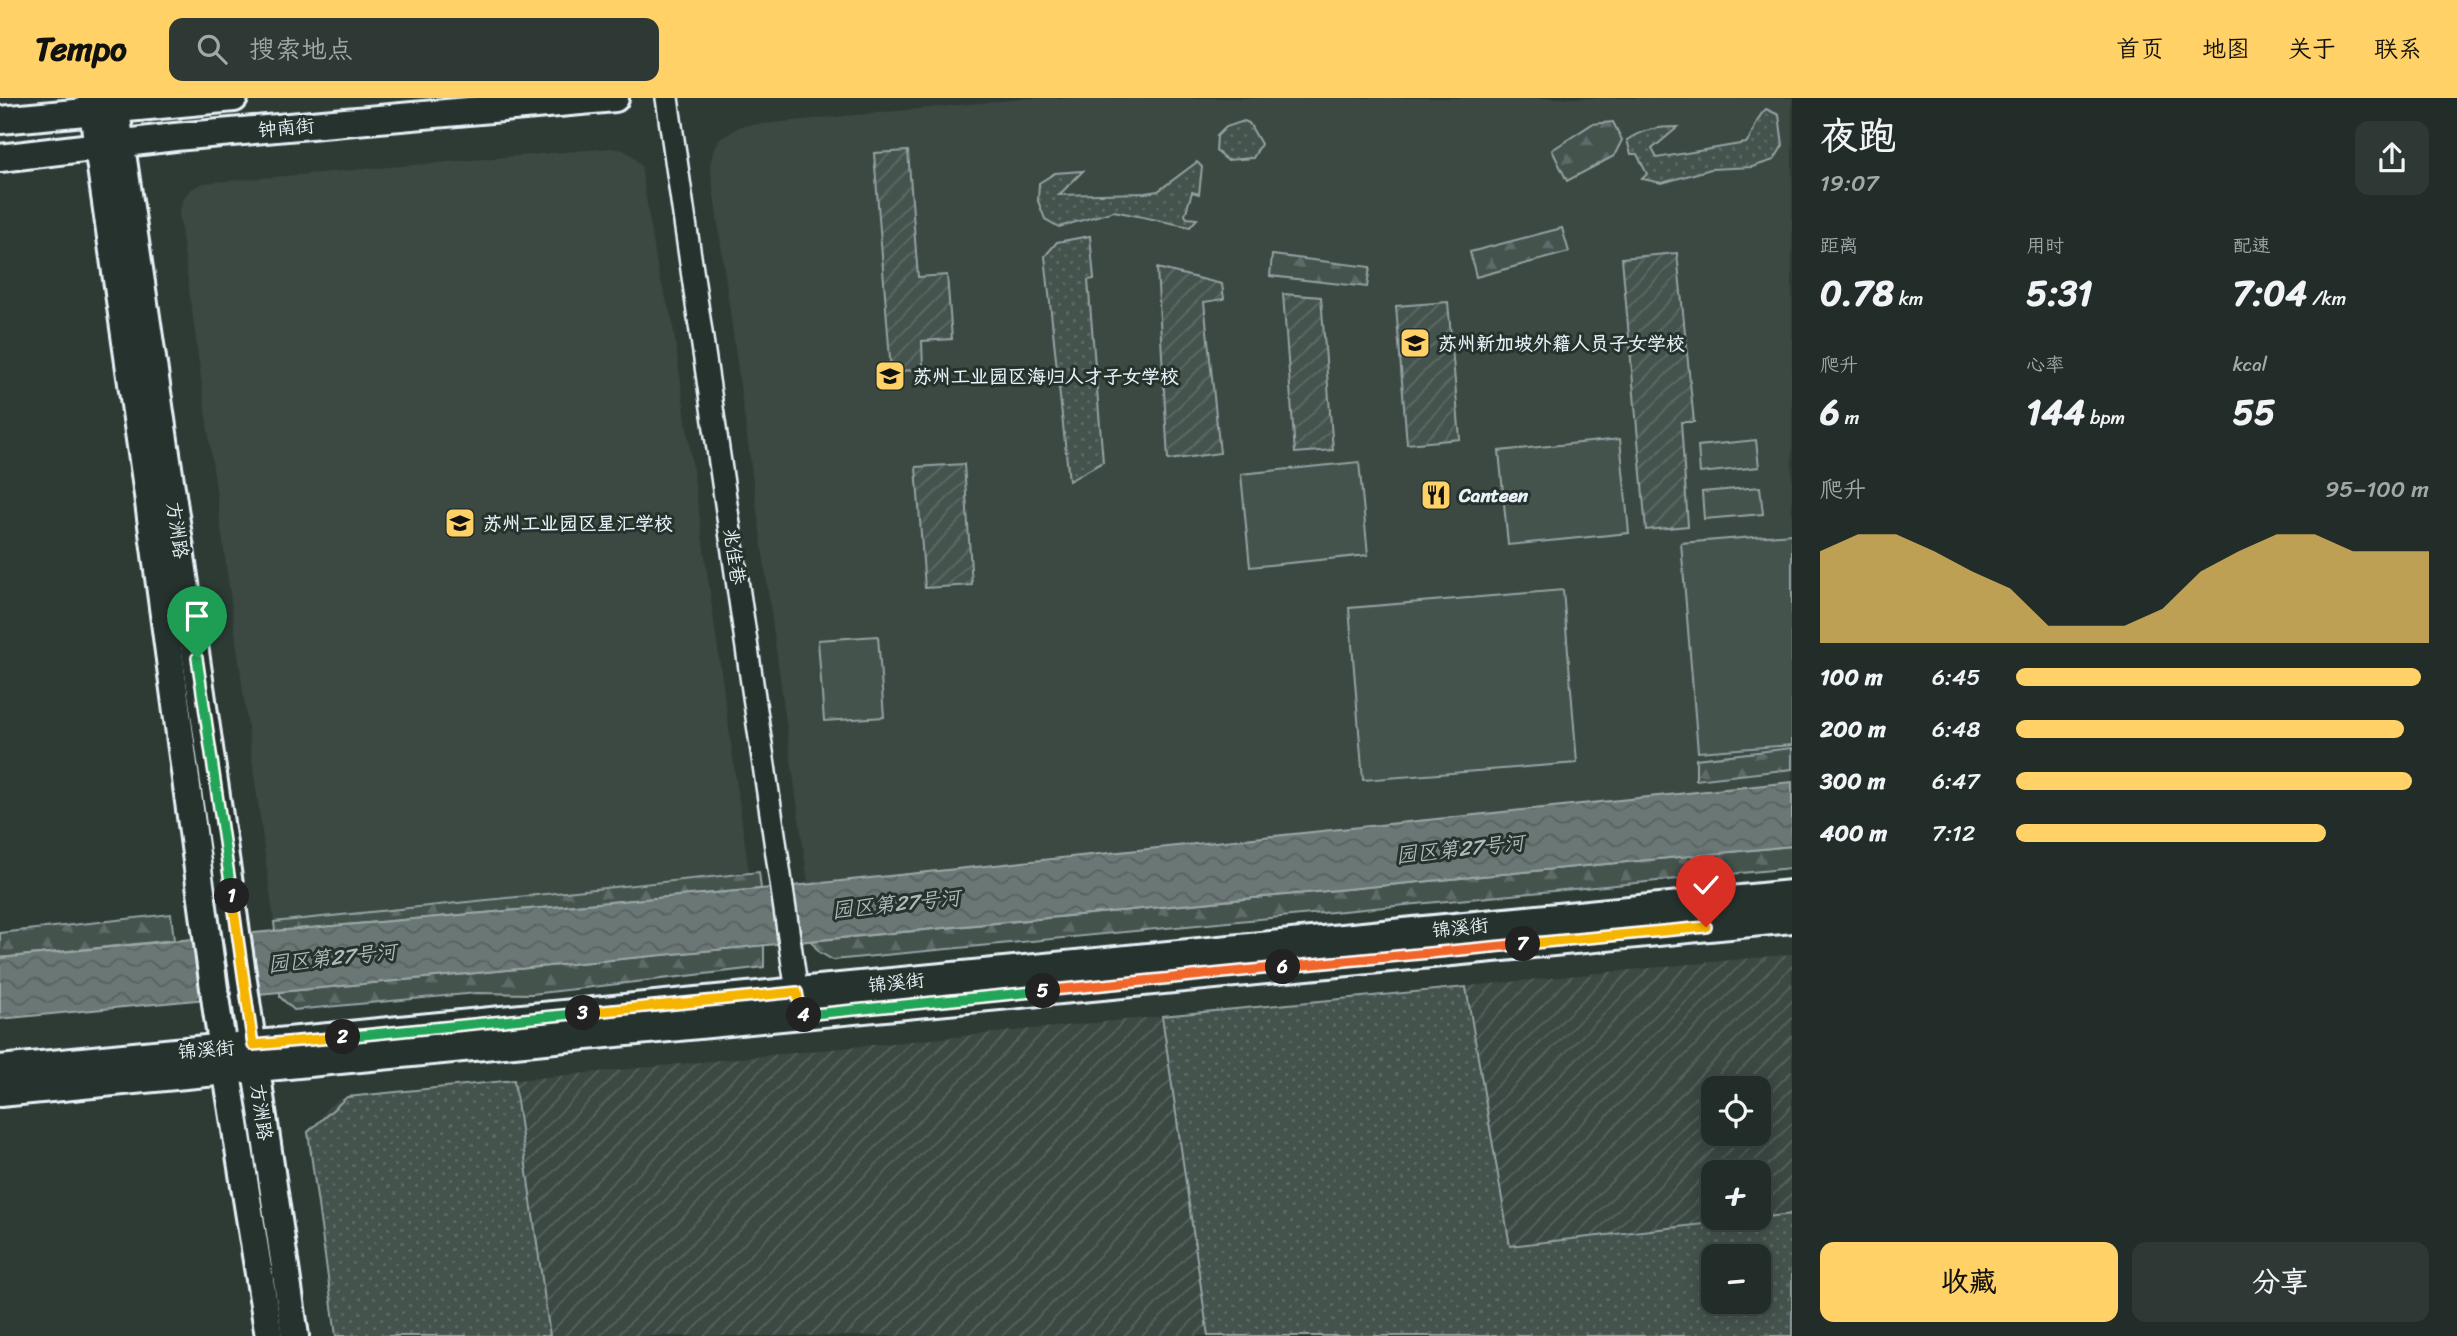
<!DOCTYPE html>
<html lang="zh">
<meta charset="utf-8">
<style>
:root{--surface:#222c28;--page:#2e3834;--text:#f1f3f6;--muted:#a2a7a8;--line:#3f4845;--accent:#ffd166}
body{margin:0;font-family:Sriracha,"LXGW WenKai TC",sans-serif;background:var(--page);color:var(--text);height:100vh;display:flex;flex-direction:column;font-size:26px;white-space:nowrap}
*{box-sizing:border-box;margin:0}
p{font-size:23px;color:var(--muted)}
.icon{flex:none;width:38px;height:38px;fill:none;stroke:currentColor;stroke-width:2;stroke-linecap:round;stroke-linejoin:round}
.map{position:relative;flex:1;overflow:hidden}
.drawer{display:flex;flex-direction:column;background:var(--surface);width:665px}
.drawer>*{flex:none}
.buttons{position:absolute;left:1701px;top:978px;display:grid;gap:14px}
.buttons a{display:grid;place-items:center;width:70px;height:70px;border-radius:14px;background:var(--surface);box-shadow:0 4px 18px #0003,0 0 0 2px var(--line);font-size:35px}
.pin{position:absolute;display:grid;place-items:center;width:60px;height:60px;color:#fff;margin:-72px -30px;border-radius:50% 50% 50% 0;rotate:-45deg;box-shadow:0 0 7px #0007}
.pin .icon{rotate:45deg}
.km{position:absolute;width:35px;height:35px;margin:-18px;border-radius:50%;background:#222;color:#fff;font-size:19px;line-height:35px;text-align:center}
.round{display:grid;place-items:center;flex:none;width:74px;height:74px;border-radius:14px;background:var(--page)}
.overview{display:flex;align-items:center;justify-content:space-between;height:119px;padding:0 28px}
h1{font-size:38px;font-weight:700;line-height:52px}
.figures{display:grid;grid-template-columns:repeat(3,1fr);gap:10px;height:119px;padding:7px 28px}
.figures div{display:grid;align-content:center}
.figures b{font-size:35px;font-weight:700}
.figures small{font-size:19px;font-weight:400}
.figures p{font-size:19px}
.chart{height:196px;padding:14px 28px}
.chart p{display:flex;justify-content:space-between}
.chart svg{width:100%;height:126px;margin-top:7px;fill:var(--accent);opacity:.7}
.cta{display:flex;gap:14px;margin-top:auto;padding:14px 28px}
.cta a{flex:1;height:80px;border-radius:14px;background:var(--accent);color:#111;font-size:28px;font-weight:700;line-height:80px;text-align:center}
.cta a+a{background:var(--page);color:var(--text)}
ul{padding:0 28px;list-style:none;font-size:23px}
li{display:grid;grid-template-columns:112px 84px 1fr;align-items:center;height:52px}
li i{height:18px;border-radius:9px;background:var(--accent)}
header{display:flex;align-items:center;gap:42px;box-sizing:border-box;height:98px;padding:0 35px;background:var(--accent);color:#111}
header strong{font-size:33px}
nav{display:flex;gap:38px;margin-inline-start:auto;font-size:24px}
.search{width:490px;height:63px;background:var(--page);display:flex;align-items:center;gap:18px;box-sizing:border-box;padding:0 24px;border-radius:14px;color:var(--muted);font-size:26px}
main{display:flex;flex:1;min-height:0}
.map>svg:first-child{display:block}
.built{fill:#3b4843}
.industrial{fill:url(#industrial-furrows);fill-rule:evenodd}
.grass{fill:url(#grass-dots);stroke:#96a2a3;stroke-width:2;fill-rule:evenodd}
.forest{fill:url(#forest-firs);stroke:#96a2a3;stroke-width:2}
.park{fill:#45524e;stroke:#96a2a3;stroke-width:2}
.garden{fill:url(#garden-furrows);stroke:#96a2a3;stroke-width:2}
.water{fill:url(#water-waves);stroke:#9da8a9;stroke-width:2}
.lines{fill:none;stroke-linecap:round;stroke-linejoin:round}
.minor-casing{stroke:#e8f1f8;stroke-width:26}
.major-casing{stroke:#e8f1f8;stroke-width:32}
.minor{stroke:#26332d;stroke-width:21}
.major{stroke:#26332d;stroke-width:26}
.split-1-casing{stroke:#fff;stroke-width:14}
.split-2-casing{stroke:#fff;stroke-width:14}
.split-3-casing{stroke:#fff;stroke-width:14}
.split-4-casing{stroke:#fff;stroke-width:14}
.split-5-casing{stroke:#fff;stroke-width:14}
.split-6-casing{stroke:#fff;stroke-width:14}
.split-7-casing{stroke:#fff;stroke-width:14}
.split-8-casing{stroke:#fff;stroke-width:14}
.split-1{stroke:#22a559;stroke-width:9}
.split-2{stroke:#f5b400;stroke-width:9}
.split-3{stroke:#22a559;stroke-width:9}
.split-4{stroke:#f5b400;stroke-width:9}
.split-5{stroke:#22a559;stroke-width:9}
.split-6{stroke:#f0652b;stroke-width:9}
.split-7{stroke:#f0652b;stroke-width:9}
.split-8{stroke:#f5b400;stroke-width:9}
.labels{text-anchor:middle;stroke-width:6;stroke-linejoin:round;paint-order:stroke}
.street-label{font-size:19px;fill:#e8f1f8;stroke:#26332d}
.poi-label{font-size:19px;font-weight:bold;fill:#e8f1f8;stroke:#26332d;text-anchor:start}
.water-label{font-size:21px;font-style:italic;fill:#b0babd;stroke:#26332d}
</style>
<header>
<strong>Tempo</strong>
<div class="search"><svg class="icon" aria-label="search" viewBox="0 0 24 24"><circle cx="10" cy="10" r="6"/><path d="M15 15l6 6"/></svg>搜索地点</div>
<nav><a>首页</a><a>地图</a><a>关于</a><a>联系</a></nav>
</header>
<main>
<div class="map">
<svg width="1792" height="1238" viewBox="0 0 1792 1238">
<defs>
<pattern id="industrial-furrows" width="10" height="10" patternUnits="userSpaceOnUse" patternTransform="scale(1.75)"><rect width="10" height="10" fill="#3b4843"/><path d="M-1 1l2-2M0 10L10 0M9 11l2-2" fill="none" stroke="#57635f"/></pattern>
<pattern id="grass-dots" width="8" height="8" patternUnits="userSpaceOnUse" patternTransform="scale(1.75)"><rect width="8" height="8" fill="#45524e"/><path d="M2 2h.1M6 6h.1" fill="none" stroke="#606b68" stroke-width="1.8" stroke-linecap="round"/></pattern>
<pattern id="forest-firs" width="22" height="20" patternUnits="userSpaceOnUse" patternTransform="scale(1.75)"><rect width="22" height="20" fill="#45524e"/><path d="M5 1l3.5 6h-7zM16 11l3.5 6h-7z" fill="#606b68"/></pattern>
<pattern id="garden-furrows" width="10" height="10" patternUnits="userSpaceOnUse" patternTransform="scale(1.75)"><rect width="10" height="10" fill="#45524e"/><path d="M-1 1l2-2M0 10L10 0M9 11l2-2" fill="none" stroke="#606b68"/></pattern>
<pattern id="water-waves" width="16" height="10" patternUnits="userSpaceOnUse" patternTransform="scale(1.75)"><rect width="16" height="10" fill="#6b7775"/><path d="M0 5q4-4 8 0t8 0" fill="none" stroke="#586060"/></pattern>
</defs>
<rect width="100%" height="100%" fill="#2e3b35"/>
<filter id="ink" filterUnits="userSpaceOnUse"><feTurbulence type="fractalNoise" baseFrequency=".0143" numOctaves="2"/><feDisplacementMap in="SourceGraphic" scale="14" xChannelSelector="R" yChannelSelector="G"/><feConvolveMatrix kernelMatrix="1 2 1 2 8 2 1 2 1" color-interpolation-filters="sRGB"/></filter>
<g filter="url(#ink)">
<!-- built -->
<g class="built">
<polygon points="1031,0 1792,0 1792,684 808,786 710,67 713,54 720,41 741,28"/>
<polygon points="611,50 623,52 632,57 641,68 658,174 672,221 749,775 274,824 179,116 183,101 190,92 203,85"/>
</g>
<!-- industrial -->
<path class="industrial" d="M1792 856V1238H339L317 1032 320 1021 327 1010 338 1002 347 999ZM1713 990H1759V1036H1713ZM1713 1074H1759V1120H1713ZM1713 1158H1759V1204H1713Z"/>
<!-- grass -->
<g class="grass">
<path d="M1766 11 1779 17 1783 47 1774 62 1752 69 1711 71 1662 85 1642 81 1647 76 1637 56H1631L1627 42C1643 31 1659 29 1678 29L1652 51 1657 60 1746 45C1757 32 1753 23 1766 11Z"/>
<polygon points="1244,23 1249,25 1261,46 1253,60 1227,62 1216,53 1217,38 1226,29"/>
<polygon points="1197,64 1202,69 1199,96 1192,94 1185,117 1187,120 1197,121 1190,129 1114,113 1059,129 1045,121 1038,103 1039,85 1055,75 1083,73 1059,97 1145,95 1158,93"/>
<polygon points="1090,138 1094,181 1088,182 1103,364 1069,383 1045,158 1057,144"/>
<path d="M1466 889 1510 1148 1792 1116V1238H1208L1162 918ZM1713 1158H1759V1204H1713Z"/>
<polygon points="514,982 550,1238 336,1238 308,1034 347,999"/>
</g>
<!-- forest -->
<g class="forest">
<polygon points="1613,24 1622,42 1614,58 1567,83 1552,52 1592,26"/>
<polygon points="1562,130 1569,154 1476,179 1470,154"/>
<polygon points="1272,157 1370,169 1367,189 1270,178"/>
<polygon points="1792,650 1792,671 1696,682 1696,661"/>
<polygon points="1792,748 1792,770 833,862 819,854 811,843"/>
<polygon points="759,774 761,791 275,833 274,824"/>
<polygon points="171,816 174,842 0,860 0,835"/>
<polygon points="764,847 764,869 532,896 477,895 294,912 280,899 280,894"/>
</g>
<!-- park -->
<g class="park">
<polygon points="1620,341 1629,435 1508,447 1499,353"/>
<polygon points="1756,342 1759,369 1700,375 1698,348"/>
<polygon points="1359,364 1368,457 1250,469 1241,376"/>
<polygon points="1760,389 1763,416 1704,421 1702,394"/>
<polygon points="1792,436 1792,647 1698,654 1681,445"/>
<polygon points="1563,492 1577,665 1363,682 1349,510"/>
<polygon points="878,538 884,619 824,623 818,542"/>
</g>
<!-- garden -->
<g class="garden">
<polygon points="908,53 918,179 947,177 952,241 922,243 923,271 891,274 874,55"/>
<polygon points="1677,155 1694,324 1681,324 1688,428 1646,432 1622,160"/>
<polygon points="1157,170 1222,186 1224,201 1204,204 1220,355 1168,362"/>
<polygon points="1283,196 1321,199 1333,352 1295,355"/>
<polygon points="1448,204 1460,341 1407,346 1396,208"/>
<polygon points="964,366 972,487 925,490 916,369"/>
</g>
<!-- water -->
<polygon class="water" points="1792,684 1792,748 0,921 0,860 275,833 783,789"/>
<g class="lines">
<!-- minor casing -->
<g class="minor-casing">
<polyline id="minor" points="667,0 799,908"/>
</g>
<!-- major casing -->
<g class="major-casing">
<g id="major">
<polyline points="91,0 148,397 217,913 269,1238"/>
<polyline points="114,0 295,1238"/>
<polyline points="0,22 234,0"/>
<polyline points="0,60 175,39 615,0"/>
<polyline points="0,971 1792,796"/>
<polyline points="0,995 1792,821"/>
</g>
</g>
<!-- minor -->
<use href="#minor" class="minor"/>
<!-- major -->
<use href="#major" class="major"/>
</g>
</g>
<g class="lines" filter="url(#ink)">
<!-- split-1 casing -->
<g class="split-1-casing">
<polyline id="split-1" points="197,560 232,798"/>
</g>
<!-- split-2 casing -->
<g class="split-2-casing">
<polyline id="split-2" points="232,798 253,947 343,939"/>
</g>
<!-- split-3 casing -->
<g class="split-3-casing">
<polyline id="split-3" points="343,939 583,915"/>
</g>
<!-- split-4 casing -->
<g class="split-4-casing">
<polyline id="split-4" points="583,915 797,894 801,917 804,917"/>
</g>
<!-- split-5 casing -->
<g class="split-5-casing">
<polyline id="split-5" points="804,917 1043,893"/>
</g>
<!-- split-6 casing -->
<g class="split-6-casing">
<polyline id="split-6" points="1043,893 1283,869"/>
</g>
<!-- split-7 casing -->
<g class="split-7-casing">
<polyline id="split-7" points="1283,869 1523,846"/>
</g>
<!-- split-8 casing -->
<g class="split-8-casing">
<polyline id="split-8" points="1523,846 1706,829"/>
</g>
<!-- split-1 -->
<use href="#split-1" class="split-1"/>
<!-- split-2 -->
<use href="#split-2" class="split-2"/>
<!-- split-3 -->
<use href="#split-3" class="split-3"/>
<!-- split-4 -->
<use href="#split-4" class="split-4"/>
<!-- split-5 -->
<use href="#split-5" class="split-5"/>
<!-- split-6 -->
<use href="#split-6" class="split-6"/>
<!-- split-7 -->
<use href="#split-7" class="split-7"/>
<!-- split-8 -->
<use href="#split-8" class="split-8"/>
</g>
<!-- icons -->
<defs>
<g id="school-square" transform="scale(1.575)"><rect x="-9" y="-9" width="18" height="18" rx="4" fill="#ffd166" stroke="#26332d"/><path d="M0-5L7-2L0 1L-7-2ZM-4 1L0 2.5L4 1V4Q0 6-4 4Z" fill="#111"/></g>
<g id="restaurant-square" transform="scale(1.575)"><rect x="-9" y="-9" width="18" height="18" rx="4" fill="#ffd166" stroke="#26332d"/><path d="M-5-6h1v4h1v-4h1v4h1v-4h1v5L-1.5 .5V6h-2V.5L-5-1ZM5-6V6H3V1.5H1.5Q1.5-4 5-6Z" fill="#111"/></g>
</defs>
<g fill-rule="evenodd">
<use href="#school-square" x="1415" y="245"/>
<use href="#school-square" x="890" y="278"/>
<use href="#restaurant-square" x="1436" y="397"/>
<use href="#school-square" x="460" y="425"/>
</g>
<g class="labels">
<!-- street labels -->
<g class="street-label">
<text transform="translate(286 29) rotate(-5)" y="7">钟南街</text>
<text transform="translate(178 432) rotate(82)" y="7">方洲路</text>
<text transform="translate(735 458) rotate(82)" y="7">兆佳巷</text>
<text transform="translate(1460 829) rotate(-6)" y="7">锦溪街</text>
<text transform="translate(896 884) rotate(-6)" y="7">锦溪街</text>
<text transform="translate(206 951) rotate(-5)" y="7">锦溪街</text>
<text transform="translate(262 1014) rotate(82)" y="7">方洲路</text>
</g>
<!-- poi labels -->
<g class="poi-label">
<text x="1438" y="252">苏州新加坡外籍人员子女学校</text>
<text x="913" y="285">苏州工业园区海归人才子女学校</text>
<text x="1459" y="404">Canteen</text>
<text x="483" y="432">苏州工业园区星汇学校</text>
</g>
<!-- water labels -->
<g class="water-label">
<text transform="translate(1460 751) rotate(-6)" y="7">园区第27号河</text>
<text transform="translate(896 806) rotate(-6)" y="7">园区第27号河</text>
<text transform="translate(332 860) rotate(-6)" y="7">园区第27号河</text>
</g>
</g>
</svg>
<div class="buttons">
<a><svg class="icon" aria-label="locate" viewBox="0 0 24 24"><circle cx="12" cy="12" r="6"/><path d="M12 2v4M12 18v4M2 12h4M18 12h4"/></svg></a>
<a>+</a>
<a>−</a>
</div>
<div class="pin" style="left:197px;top:560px;background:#1e9e55"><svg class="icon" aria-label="arrive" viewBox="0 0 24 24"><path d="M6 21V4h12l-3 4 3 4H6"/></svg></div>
<div class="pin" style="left:1706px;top:829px;background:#d93025"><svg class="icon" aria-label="check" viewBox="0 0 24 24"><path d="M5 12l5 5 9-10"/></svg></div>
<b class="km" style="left:232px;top:798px">1</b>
<b class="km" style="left:343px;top:939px">2</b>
<b class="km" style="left:583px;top:915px">3</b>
<b class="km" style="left:804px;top:917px">4</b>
<b class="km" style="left:1043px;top:893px">5</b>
<b class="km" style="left:1283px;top:869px">6</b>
<b class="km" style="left:1523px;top:846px">7</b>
</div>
<section class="drawer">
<div class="overview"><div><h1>夜跑</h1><p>19:07</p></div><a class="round"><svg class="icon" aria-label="share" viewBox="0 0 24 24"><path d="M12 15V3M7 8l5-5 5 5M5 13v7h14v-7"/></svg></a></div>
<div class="figures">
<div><p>距离</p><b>0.78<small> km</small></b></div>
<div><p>用时</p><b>5:31</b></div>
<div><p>配速</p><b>7:04<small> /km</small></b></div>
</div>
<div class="figures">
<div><p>爬升</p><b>6<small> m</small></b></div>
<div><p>心率</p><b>144<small> bpm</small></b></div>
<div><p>kcal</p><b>55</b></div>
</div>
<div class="chart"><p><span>爬升</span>95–100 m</p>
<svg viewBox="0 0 160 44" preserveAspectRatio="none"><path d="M0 44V12L10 6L20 6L30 12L40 19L50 25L60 38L70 38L80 38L90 32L100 19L110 12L120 6L130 6L140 12L150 12L160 12V44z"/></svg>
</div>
<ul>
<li><b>100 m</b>6:45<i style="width:98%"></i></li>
<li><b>200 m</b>6:48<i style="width:94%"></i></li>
<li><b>300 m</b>6:47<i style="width:96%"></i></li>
<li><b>400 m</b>7:12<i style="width:75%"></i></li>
</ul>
<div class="cta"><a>收藏</a><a>分享</a></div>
</section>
</main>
